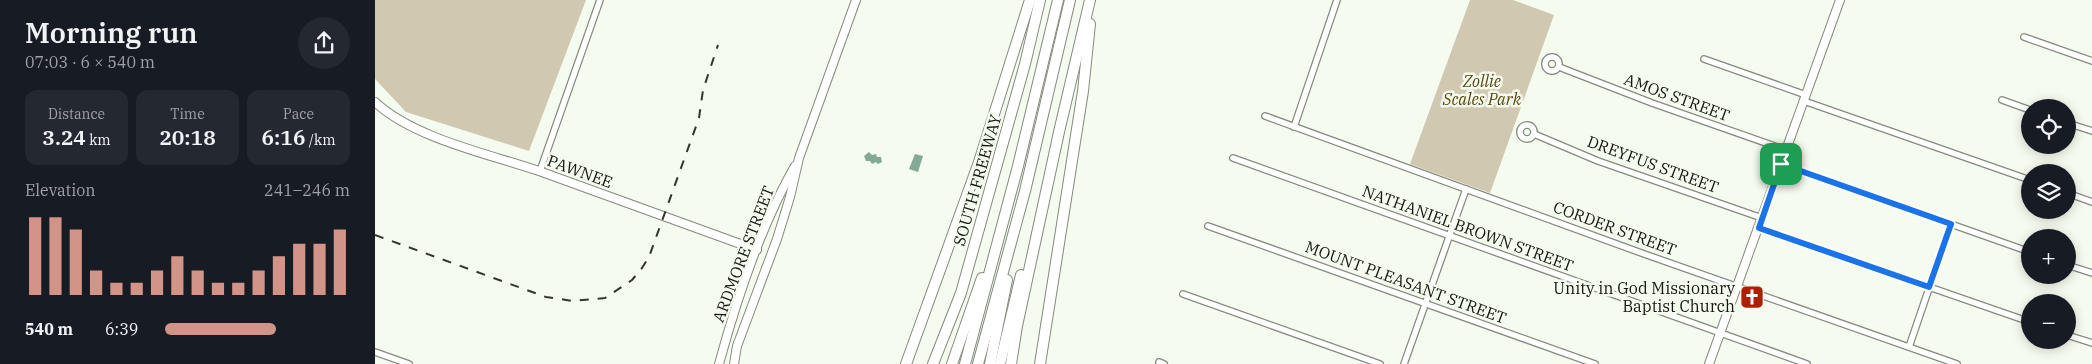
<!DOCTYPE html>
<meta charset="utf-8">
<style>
:root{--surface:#171b24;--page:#242831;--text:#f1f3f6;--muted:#9ea1a6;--accent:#d29489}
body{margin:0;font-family:"IBM Plex Serif",serif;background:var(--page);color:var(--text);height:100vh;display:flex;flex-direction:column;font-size:19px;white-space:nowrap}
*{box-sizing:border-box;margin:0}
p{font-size:16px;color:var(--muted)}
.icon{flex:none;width:28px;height:28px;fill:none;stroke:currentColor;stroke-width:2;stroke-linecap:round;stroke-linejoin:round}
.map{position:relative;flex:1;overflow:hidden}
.drawer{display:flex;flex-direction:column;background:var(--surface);width:375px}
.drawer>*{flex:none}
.fabs{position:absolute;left:1646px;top:99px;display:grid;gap:10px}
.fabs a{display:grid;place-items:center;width:55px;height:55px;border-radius:50%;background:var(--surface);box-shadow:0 2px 12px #0003;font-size:25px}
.pin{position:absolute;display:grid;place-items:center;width:42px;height:42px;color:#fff;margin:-21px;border-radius:10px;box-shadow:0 2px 8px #0006}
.round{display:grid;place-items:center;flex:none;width:52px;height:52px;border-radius:26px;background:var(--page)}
.head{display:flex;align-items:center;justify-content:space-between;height:85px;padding:0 25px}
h1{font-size:28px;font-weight:600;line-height:38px}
.figures{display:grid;grid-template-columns:repeat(3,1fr);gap:8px;height:85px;padding:5px 25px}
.figures div{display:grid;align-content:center;border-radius:12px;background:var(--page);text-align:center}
.figures b{font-size:21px;font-weight:600}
.figures small{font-size:14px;font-weight:400}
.figures p{font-size:14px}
.chart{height:140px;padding:10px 25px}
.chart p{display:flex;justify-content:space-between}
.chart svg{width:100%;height:90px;margin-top:5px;stroke:var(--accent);stroke-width:6}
ul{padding:0 25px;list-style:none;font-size:16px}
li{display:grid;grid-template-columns:80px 60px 1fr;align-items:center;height:38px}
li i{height:12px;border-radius:6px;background:var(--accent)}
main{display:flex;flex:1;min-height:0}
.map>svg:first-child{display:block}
.green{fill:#d1c8b2}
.water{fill:#86a897}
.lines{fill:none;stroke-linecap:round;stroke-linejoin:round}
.street-casing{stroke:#858a7f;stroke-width:8}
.secondary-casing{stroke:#858a7f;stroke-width:10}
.highway-casing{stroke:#858a7f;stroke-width:12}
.street{stroke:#fff;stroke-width:5.5}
.secondary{stroke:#fff;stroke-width:8}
.highway{stroke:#fff;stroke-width:10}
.rail{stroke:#333630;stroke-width:2;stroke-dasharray:9 9;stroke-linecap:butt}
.route-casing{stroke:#fff;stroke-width:10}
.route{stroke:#1a73e8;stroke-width:6}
.labels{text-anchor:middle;stroke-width:5;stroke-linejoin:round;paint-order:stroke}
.park-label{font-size:16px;font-style:italic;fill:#5c4811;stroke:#f5fbee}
.street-label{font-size:16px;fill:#151713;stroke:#f5fbee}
.poi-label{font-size:16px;fill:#151713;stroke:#f5fbee;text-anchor:end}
</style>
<main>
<section class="drawer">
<div class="head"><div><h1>Morning run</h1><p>07:03 · 6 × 540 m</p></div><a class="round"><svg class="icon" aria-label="share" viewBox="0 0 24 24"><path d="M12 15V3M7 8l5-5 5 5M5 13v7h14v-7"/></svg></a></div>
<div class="figures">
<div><p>Distance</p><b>3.24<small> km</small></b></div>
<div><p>Time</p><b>20:18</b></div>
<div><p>Pace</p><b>6:16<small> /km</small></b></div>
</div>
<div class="chart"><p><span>Elevation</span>241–246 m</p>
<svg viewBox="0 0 160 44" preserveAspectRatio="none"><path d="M5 44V6M15 44V6M25 44V12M35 44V32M45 44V38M55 44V38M65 44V32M75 44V25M85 44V32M95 44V38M105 44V38M115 44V32M125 44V25M135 44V19M145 44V19M155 44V12"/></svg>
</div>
<ul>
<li><b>540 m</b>6:39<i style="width:60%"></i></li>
</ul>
</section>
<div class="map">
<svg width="1717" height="364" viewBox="0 0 1717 364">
<rect width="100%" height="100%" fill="#f5fbee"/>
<!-- green -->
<g class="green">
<polygon points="0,0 211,0 154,151 31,112 0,79"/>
<polygon points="1095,0 1138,0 1179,15 1115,193 1035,164"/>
</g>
<!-- water -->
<g class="water">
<polygon points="494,152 497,155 501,154 502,157 506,157 507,162 503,164 501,162 497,164 495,161 491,161 489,156"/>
<polygon points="540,154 548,156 543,172 534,169"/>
</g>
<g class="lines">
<!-- street casing -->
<g class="street-casing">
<g id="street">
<polyline points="1649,37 1717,61"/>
<circle cx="1177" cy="64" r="7"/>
<polyline points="1329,59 1431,95"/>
<polyline points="1184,67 1277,103 1411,150"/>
<polyline points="1627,100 1655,110"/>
<polyline points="1429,101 1655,180"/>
<polyline points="890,116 1272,255 1582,364"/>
<polyline points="1692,123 1717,131"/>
<circle cx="1152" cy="132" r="7"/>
<polyline points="919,127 962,0"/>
<polyline points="1159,134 1223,161 1387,218"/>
<polyline points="858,158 1432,364"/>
<polyline points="1406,164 1655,252"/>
<polyline points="165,171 225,0"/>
<polyline points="1692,193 1717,202"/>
<polyline points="833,226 1220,364"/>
<polyline points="1384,228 1655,322"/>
<polyline points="1692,265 1717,273"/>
<polyline points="808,294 1005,364"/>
<polyline points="1692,335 1717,343"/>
<polyline points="1534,347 1576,224"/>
<polyline points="0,352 34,364"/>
<polyline points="784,362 789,364"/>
<polyline points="1029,364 1091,189"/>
</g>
</g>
<!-- secondary casing -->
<g class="secondary-casing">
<g id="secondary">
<path d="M0 102C38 138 114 154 164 171 237 197 309 224 382 250"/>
<path d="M344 364C362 298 386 225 420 166"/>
<polyline points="359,364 362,346 402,239 415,197 424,158 481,0"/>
<polyline points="1334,364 1465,0"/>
</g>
</g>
<!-- highway casing -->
<g class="highway-casing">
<g id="highway">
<polyline points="531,364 604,162 655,0"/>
<polyline points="558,364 586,293 650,64 665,0"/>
<polyline points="577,364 607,278"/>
<polyline points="590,364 643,166 683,0"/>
<polyline points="603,364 650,191 695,0"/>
<polyline points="615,364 632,280"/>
<polyline points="625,364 646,275"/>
<polyline points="636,364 642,326 684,132 715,0"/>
<polyline points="665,364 708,91 715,24"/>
</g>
</g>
<!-- street -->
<use href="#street" class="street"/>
<!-- secondary -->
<use href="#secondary" class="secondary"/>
<!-- highway -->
<use href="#highway" class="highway"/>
<!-- rail -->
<polyline class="rail" points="0,235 171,297 198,301 230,298 257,280 267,268 274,257 324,118 328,90 343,45"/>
</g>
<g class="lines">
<!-- route casing -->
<g class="route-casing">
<polygon id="route" points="1406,164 1576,224 1554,287 1384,228"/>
</g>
<!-- route -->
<use href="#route" class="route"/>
</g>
<!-- icons -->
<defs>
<g id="church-square" transform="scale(1.25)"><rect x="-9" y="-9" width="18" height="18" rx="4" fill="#ad1f03" stroke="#f5fbee"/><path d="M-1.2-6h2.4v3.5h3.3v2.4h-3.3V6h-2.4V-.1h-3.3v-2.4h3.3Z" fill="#fff"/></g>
</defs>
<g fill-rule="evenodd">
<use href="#church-square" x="1377" y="297"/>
</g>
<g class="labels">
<!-- park labels -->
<g class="park-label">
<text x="1107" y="87">Zollie<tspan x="1107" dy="18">Scales Park</tspan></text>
</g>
<!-- street labels -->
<g class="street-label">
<text transform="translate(1302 97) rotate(20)" y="6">AMOS STREET</text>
<text transform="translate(1278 164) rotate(20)" y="6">DREYFUS STREET</text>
<text transform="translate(205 171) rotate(20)" y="6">PAWNEE</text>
<text transform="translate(602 180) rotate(-74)" y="6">SOUTH FREEWAY</text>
<text transform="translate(1093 228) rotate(20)" y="6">NATHANIEL BROWN STREET</text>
<text transform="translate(1240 228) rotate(20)" y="6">CORDER STREET</text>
<text transform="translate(368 254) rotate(-69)" y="6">ARDMORE STREET</text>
<text transform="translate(1031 282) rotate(20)" y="6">MOUNT PLEASANT STREET</text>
</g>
<!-- poi labels -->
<g class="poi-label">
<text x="1360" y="294">Unity in God Missionary<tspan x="1360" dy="18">Baptist Church</tspan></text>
</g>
</g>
</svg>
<div class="fabs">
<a><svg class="icon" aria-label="locate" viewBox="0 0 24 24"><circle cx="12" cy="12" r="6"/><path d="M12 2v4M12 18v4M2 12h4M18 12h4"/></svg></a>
<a><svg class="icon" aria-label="layers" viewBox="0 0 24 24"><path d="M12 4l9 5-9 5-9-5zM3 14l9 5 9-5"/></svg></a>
<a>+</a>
<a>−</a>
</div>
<div class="pin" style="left:1406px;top:164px;background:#1e9e55"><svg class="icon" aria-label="arrive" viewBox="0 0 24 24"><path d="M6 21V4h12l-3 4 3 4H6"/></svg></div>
</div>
</main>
